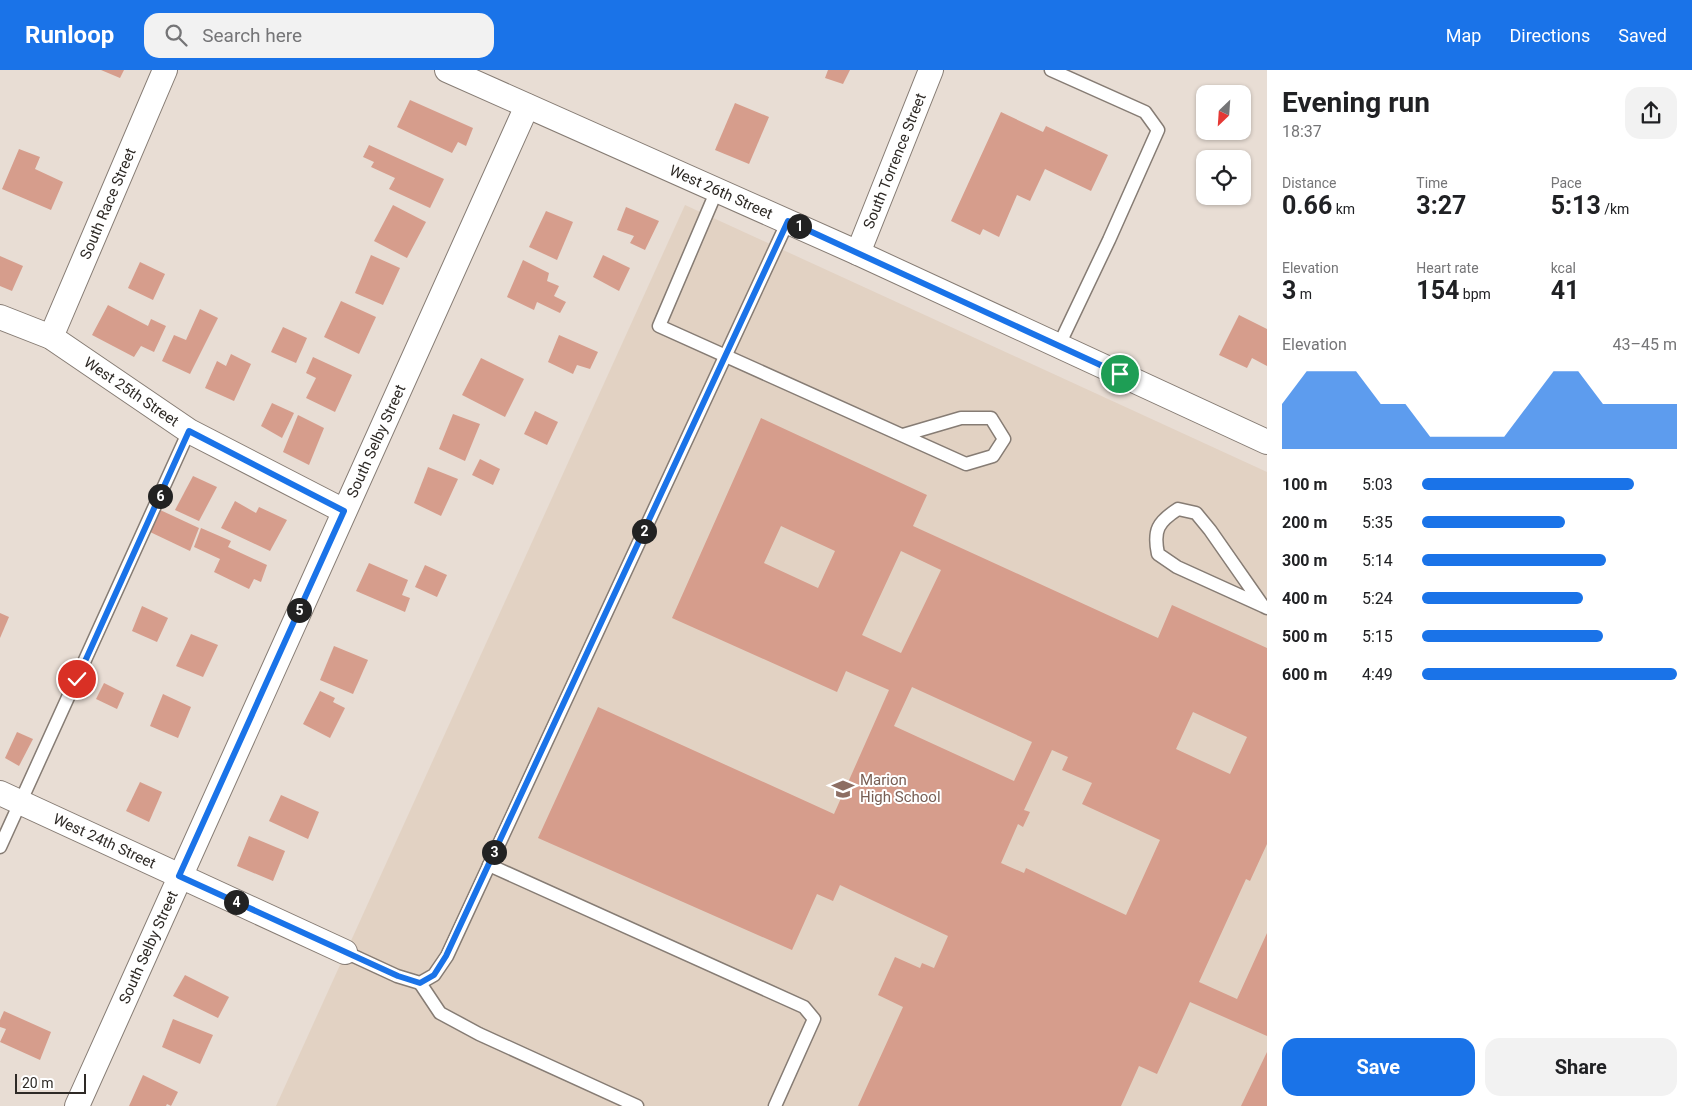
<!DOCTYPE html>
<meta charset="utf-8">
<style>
:root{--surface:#fff;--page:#f2f2f2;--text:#202124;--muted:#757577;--accent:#1a73e8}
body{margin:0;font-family:Roboto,sans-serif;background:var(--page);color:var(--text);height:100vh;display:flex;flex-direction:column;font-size:19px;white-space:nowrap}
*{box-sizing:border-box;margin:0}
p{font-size:16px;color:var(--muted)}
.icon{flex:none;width:28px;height:28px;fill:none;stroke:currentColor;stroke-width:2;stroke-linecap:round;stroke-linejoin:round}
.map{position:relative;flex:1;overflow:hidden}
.side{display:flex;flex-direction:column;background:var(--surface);width:425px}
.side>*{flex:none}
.needle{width:32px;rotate:205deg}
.fabs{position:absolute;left:1196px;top:15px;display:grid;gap:10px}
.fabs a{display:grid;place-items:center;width:55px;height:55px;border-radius:10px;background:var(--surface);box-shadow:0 1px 4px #0004;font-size:25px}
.scale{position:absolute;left:15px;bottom:12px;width:71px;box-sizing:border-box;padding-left:5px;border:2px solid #2e2a26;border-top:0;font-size:14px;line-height:18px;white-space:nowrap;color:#2e2a26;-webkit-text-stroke:4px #fff;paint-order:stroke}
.pin{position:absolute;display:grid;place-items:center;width:42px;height:42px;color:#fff;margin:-21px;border:2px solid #fff;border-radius:50%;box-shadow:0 1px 5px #0007}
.km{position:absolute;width:25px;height:25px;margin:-12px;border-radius:50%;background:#222;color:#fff;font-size:14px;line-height:25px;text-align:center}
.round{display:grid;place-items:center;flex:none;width:52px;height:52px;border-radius:15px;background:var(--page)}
.summary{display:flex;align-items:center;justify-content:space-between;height:85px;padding:0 15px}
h1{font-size:28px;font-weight:700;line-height:38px}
.stats{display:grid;grid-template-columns:repeat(3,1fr);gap:8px;height:85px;padding:5px 15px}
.stats div{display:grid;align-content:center}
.stats b{font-size:25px;font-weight:700}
.stats small{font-size:14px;font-weight:400}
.stats p{font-size:14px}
.chart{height:140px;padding:10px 15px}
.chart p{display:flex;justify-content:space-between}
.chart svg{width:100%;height:90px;margin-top:5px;fill:var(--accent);opacity:.7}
.primary-button{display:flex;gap:10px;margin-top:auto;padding:10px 15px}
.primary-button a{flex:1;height:58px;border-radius:15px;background:var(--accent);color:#fff;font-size:20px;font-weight:700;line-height:58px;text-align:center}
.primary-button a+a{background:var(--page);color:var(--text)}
ul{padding:0 15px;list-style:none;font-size:16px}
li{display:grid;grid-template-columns:80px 60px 1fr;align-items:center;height:38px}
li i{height:12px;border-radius:6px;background:var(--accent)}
header{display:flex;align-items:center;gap:30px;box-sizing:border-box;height:70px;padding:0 25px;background:var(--accent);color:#fff}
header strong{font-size:24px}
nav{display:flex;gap:28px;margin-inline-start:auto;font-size:18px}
.search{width:350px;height:45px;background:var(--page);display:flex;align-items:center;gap:12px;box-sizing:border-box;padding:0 18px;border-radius:15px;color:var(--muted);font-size:19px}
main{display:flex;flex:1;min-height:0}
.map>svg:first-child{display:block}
.built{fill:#e2d2c3}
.building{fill:#d69d8c;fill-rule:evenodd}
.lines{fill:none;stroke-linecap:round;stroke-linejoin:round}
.lane-casing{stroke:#867c74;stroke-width:15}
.street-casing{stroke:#867c74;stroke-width:26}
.lane{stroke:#fff;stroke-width:12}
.street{stroke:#fff;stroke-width:24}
.route-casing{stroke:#fff;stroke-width:10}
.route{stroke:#1a73e8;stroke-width:6}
.labels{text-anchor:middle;stroke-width:4;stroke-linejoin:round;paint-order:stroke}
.street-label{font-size:15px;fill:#2e2a26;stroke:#fff}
.education-label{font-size:15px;fill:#785e54;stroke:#fff;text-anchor:start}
</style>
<header>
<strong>Runloop</strong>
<div class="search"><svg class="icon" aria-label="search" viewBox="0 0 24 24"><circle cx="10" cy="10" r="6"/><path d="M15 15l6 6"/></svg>Search here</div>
<nav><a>Map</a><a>Directions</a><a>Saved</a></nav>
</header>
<main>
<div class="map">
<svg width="1267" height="1036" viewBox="0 0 1267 1036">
<rect width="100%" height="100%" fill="#e8ddd4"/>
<!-- built -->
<polygon class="built" points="685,135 1267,402 1267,1036 276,1036"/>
<!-- building -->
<g class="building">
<polygon points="101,0 124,0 120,8"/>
<polygon points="828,0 850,0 843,14 825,8"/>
<polygon points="410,30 473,58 466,76 458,72 452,83 397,57"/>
<polygon points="735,33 769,47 749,94 715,80"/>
<polygon points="1001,42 1043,62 1046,56 1108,85 1091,121 1045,99 1030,131 1017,125 999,167 983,159 980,165 951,151"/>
<polygon points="369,75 444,109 430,138 389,119 395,108 371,97 374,92 363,87"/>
<polygon points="19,79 40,87 35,99 63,112 51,140 2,119"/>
<polygon points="393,135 426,152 407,188 374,171"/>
<polygon points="626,137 659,151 645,180 630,173 634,166 617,160"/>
<polygon points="546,141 573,152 557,190 529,177"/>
<polygon points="371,185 400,198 383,235 355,223"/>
<polygon points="603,185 630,198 619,221 593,207"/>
<polygon points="0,186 23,196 12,221 0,216"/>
<polygon points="523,190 549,203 547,211 559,216 554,226 566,232 560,243 537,232 534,240 507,227"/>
<polygon points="140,192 165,204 153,230 128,218"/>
<polygon points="341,231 376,247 359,284 324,267"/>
<polygon points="108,235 148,256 151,249 166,256 154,282 141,276 134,287 92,265"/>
<polygon points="200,239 218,248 190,304 162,291 174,265 186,270"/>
<polygon points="1239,245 1267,259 1267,296 1252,288 1247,298 1219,285"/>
<polygon points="283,257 307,268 296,293 271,282"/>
<polygon points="559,265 598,282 590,299 577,295 573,304 548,292"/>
<polygon points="231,284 251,294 234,331 205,318 217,291 226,296"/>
<polygon points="313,287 352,305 335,342 306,328 316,308 306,303"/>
<polygon points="481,288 524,309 505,347 462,325"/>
<polygon points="272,333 294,343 282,368 261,356"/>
<polygon points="535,341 558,352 547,375 524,364"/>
<polygon points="453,344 480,354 465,391 439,379"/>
<polygon points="298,345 324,358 309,395 283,382"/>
<path d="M761 348 927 425 913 456 1158 568 1172 535 1267 578V774L1250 811 1246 809 1199 912 1237 929 1267 863V966L1190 932 1157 1004 1139 996 1121 1036H858L903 937 878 925 895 887 920 898 922 893 934 898 948 866 840 815 833 831 817 824 792 880 538 768 598 637 834 744 889 620 846 601 837 622 672 548ZM781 456 835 481 818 518 764 493ZM901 481 941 500 901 583 862 565ZM912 617 1032 672 1014 711 894 656ZM1193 642 1247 667 1230 704 1176 679ZM1052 680 1068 687 1062 700 1092 713 1082 734 1160 770 1126 845 1026 798 1024 803 1001 793 1018 754 1023 757 1030 742 1024 740Z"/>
<polygon points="480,389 500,399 493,415 472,405"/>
<polygon points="428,397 458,409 441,446 414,433"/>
<polygon points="193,406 217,417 199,451 175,440"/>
<polygon points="235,431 256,443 259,437 287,450 270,481 221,458"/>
<polygon points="158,439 199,458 190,481 148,461"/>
<polygon points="201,458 231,471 228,477 267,495 261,512 254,509 249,519 214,502 220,489 194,477"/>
<polygon points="369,493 408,510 402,525 410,528 405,542 356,521"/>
<polygon points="425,495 447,505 437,527 415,517"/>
<polygon points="142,536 168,548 157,572 132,561"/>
<polygon points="0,543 9,547 0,568"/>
<polygon points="191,564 218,575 203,607 176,596"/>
<polygon points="334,576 368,590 353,624 320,610"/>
<polygon points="104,613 124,623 117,639 96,629"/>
<polygon points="320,621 335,628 333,632 345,638 330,668 303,654"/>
<polygon points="163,624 191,637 178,668 150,656"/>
<polygon points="17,662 33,669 19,696 5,688"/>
<polygon points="140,712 162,722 149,752 126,741"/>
<polygon points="281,725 319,742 308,769 269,751"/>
<polygon points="249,766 285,781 273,811 237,796"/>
<polygon points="185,905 229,927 218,948 173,926"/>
<polygon points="4,941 51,962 40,990 0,972 6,959 0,957 0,950"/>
<polygon points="173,949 213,965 200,994 162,977"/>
<polygon points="1267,982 1267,1036 1241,1036"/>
<polygon points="143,1005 178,1022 171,1036 167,1034 166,1036 129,1036"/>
</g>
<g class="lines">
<!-- lane casing -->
<g class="lane-casing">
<g id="lane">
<polyline points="1051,0 1145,42 1158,60 1109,170 1059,275"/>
<polyline points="717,120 659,256 966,394 993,386 1004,369 991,348 961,348 903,365"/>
<path d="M1263 536 1210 460 1196 443 1178 439C1158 452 1153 460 1158 484L1177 497 1263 536 1267 538"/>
<polyline points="0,777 189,361"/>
<polyline points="489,795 804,937 814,949 775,1036"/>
<polyline points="345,882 397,906 420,913 434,905 447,886 788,151"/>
<polyline points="420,913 440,943 479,964 637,1036"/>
</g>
</g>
<!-- street casing -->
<g class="street-casing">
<g id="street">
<path id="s1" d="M447 0 858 183 1267 372"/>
<path id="s2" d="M858 183 931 0"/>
<path id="s3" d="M0 247 51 267 189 361 344 441"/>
<path id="s4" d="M51 267 165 0"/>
<path id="s5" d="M0 723 345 882"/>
<path id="s6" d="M77 1036 527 36"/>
</g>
</g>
<!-- lane -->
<use href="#lane" class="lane"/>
<!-- street -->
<use href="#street" class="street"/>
</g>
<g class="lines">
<!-- route casing -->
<g class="route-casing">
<polyline id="route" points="77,609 189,361 344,441 179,806 398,906 420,913 434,905 446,886 788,151 1120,304"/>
</g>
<!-- route -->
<use href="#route" class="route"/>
</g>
<!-- icons -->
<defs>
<g id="school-bare" transform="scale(1.725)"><path d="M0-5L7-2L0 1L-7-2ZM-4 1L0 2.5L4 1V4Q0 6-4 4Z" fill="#8d6e63" stroke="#fff" stroke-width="2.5" paint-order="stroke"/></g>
</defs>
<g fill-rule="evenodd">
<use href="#school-bare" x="843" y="719"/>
</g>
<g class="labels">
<!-- street labels -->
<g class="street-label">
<text dy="5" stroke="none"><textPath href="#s2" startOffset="99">South Torrence Street</textPath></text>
<text dy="5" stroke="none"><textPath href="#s1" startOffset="300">West 26th Street</textPath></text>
<text dy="5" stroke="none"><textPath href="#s4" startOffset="145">South Race Street</textPath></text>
<text dy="5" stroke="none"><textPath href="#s3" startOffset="152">West 25th Street</textPath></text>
<text dy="5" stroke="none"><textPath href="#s6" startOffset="729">South Selby Street</textPath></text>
<text dy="5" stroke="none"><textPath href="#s5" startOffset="115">West 24th Street</textPath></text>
<text dy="5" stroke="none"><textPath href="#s6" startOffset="174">South Selby Street</textPath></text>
</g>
<!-- education labels -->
<g class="education-label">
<text x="860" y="715">Marion<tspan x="860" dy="17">High School</tspan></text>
</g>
</g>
</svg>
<div class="fabs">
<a><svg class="needle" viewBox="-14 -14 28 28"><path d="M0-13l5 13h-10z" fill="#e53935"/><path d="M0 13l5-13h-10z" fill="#757577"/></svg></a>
<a><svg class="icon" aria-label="locate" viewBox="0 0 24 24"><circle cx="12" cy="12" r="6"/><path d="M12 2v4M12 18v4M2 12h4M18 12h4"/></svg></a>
</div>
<div class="scale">20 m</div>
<div class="pin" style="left:1120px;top:304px;background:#1e9e55"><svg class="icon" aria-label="arrive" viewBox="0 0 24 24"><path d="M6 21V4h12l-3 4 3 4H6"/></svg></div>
<div class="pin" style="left:77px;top:609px;background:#d93025"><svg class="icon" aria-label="check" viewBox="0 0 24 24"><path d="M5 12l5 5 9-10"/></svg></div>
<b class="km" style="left:799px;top:156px">1</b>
<b class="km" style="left:644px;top:461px">2</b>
<b class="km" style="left:494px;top:782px">3</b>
<b class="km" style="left:236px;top:832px">4</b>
<b class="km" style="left:299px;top:540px">5</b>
<b class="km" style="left:160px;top:426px">6</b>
</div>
<section class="side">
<div class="summary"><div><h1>Evening run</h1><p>18:37</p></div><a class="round"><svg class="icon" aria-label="share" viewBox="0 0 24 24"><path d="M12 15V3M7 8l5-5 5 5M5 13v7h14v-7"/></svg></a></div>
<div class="stats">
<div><p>Distance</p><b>0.66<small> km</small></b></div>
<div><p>Time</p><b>3:27</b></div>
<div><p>Pace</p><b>5:13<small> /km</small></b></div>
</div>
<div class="stats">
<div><p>Elevation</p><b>3<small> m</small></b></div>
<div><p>Heart rate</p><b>154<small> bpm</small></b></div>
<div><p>kcal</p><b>41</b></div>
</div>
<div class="chart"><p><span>Elevation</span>43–45 m</p>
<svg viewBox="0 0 160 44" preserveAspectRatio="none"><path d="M0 44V22L10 6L20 6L30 6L40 22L50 22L60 38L70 38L80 38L90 38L100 22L110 6L120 6L130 22L140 22L150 22L160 22V44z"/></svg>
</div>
<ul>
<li><b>100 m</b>5:03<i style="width:83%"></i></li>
<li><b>200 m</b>5:35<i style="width:56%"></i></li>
<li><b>300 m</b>5:14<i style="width:72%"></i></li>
<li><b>400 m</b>5:24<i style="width:63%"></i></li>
<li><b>500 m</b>5:15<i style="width:71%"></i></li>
<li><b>600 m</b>4:49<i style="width:100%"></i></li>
</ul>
<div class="primary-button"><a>Save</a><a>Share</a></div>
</section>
</main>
